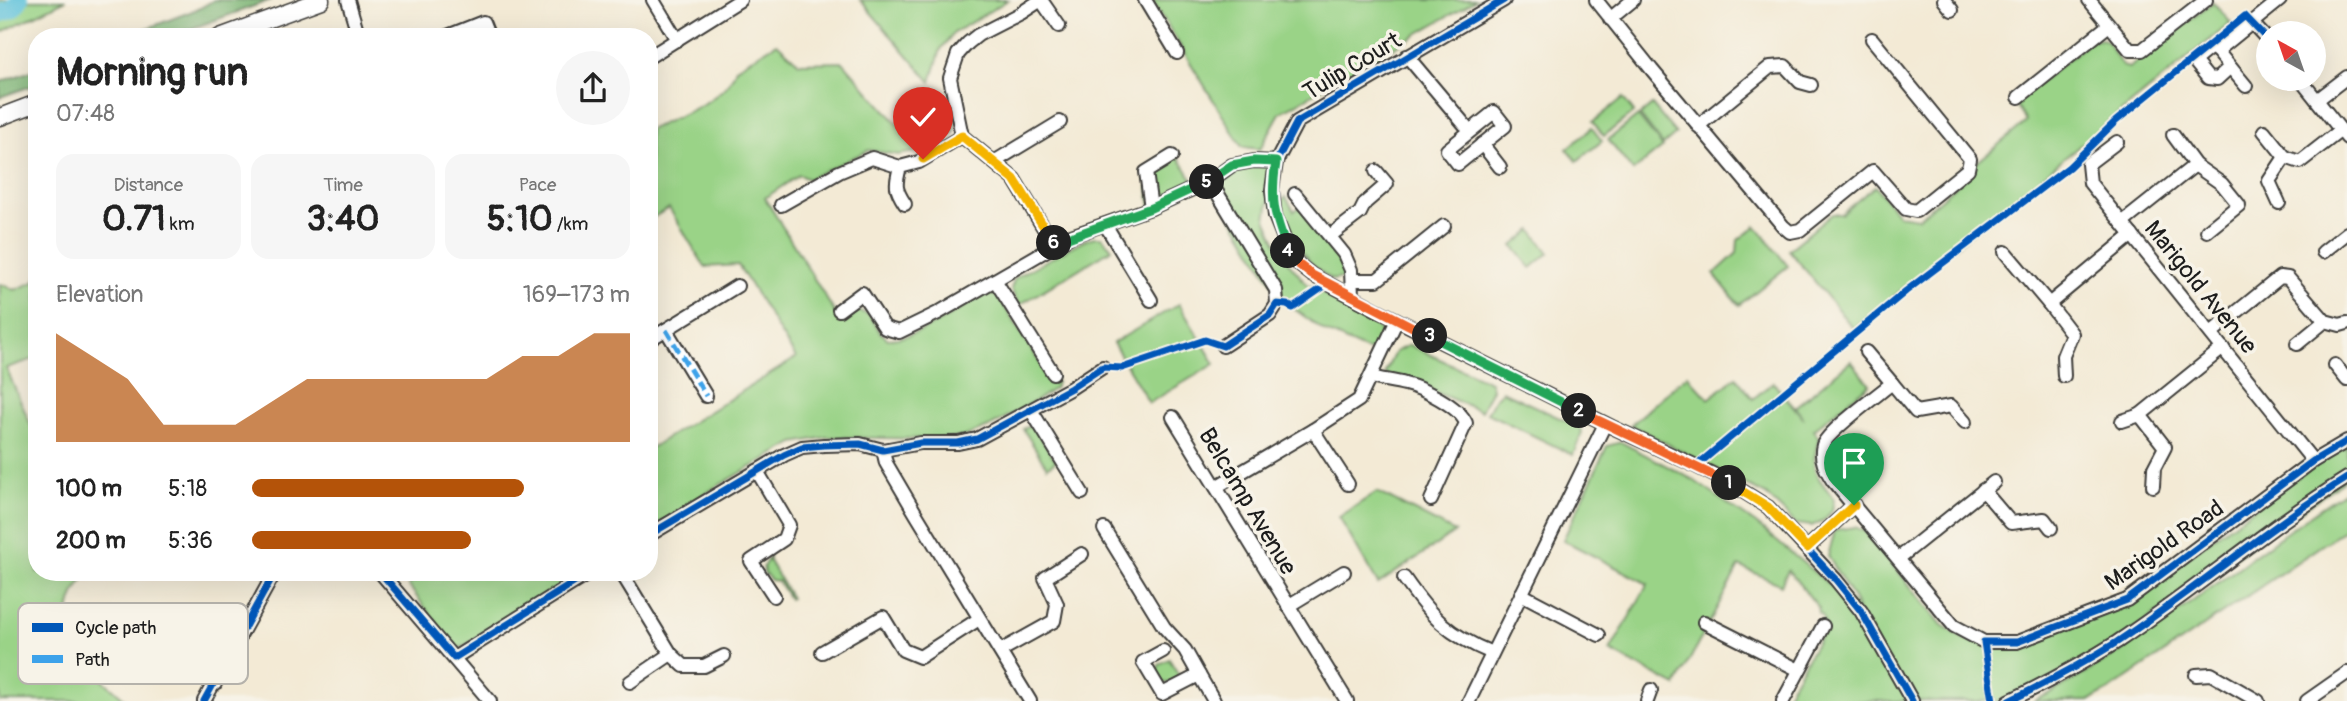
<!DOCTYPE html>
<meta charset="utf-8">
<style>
:root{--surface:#fff;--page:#f6f6f6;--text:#222;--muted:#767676;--accent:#b45309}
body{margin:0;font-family:Pangolin,sans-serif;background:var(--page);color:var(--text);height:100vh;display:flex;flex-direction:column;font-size:26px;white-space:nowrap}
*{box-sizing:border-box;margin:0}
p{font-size:23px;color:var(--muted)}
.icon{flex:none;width:38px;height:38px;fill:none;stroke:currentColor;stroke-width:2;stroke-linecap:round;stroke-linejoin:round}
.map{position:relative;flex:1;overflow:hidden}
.side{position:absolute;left:28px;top:28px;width:630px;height:553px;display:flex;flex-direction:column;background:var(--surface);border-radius:28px;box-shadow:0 7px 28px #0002}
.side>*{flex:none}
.needle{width:46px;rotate:320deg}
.fabs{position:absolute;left:2256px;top:21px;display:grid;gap:14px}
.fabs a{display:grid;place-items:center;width:70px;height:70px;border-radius:50%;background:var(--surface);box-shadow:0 7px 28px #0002;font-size:35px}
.pin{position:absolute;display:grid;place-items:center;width:60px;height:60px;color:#fff;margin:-72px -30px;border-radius:50% 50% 50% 0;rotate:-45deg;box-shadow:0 0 7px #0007}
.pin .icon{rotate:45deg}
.km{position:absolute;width:35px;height:35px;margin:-18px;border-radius:50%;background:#222;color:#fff;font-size:19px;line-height:35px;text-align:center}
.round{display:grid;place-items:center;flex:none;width:74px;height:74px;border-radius:37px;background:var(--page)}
.head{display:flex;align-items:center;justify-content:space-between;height:119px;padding:0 28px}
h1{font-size:38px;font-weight:700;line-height:52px}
.metrics{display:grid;grid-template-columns:repeat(3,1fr);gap:10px;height:119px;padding:7px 28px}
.metrics div{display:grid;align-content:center;border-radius:18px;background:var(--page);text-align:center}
.metrics b{font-size:35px;font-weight:700}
.metrics small{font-size:19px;font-weight:400}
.metrics p{font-size:19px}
.chart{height:196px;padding:14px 28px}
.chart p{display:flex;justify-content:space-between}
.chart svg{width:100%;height:126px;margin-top:7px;fill:var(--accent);opacity:.7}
ul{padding:0 28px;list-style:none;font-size:23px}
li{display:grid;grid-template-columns:112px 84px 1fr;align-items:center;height:52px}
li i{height:18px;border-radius:9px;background:var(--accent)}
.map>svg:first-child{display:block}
.green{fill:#9ad387;stroke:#5b7852;stroke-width:2}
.forest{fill:#7bb574;stroke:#4c6848;stroke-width:2}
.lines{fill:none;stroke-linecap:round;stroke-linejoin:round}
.river{stroke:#5ec2dc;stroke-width:19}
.minor-casing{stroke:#3c3b38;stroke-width:16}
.major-casing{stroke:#3c3b38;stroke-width:19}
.minor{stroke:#fff;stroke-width:12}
.major{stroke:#fff;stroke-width:16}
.quiet{stroke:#3da2ea;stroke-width:5;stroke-dasharray:10 5;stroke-linecap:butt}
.cycleway-casing{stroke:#f7f3e8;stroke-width:11}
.cycleway{stroke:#0057b8;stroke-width:7}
.split-1-casing{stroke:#fff;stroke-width:14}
.split-2-casing{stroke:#fff;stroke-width:14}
.split-3-casing{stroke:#fff;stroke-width:14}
.split-4-casing{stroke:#fff;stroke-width:14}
.split-5-casing{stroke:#fff;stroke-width:14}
.split-6-casing{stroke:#fff;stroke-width:14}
.split-7-casing{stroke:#fff;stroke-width:14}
.split-1{stroke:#f5b400;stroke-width:9}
.split-2{stroke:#f0652b;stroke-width:9}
.split-3{stroke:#22a559;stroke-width:9}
.split-4{stroke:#f0652b;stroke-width:9}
.split-5{stroke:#22a559;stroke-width:9}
.split-6{stroke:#22a559;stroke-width:9}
.split-7{stroke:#f5b400;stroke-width:9}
.labels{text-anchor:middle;stroke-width:7;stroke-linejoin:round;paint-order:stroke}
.street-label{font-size:24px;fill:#1c1c1c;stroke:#f7f3e8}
.key{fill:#f7f3e8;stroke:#b5b2ab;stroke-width:2}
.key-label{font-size:19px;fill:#1c1c1c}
</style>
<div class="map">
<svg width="2347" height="701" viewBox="0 0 2347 701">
<rect width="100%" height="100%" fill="#f7f3e8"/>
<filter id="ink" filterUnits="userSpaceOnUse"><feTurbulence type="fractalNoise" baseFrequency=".0143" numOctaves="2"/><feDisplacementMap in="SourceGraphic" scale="14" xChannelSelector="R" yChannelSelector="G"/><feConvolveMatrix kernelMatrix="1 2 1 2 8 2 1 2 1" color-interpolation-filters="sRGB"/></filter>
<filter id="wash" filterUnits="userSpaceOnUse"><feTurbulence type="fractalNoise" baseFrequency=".00686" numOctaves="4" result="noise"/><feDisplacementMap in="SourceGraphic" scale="28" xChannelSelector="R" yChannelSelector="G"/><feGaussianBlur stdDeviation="1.57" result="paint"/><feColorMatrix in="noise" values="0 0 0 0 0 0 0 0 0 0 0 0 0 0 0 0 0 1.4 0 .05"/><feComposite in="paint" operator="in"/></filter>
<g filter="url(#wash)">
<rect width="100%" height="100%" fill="#f3ead5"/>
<!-- green -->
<g class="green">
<polygon points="0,0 66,0 0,33"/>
<polygon points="860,0 1008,0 954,33 941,49 931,82"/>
<polygon points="1152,0 1476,0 1280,113 1260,149 1242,147"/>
<polygon points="2213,2 2231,23 1855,328 1852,327 1789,250 1832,214 1841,214 1875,186 1899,215 1918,218 1975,169 1975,164 2026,122 2015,102 2091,41 2102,39 2108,43 2122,66 2129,68"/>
<path d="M777 43 799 63 843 62 909 137C933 134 935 120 942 100L951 105 954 120V132L930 147 916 152 898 155 869 150 808 179 799 175 765 198 840 321 856 311 869 314 880 332 888 339C921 338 959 309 987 293L998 296 1050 379 1057 382 1055 388 1037 400 989 427 963 437 936 439 827 437 794 443 714 488 649 531V449L796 358 738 265 705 267 669 208 649 220V130C678 115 727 101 736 68Z"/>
<polygon points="1623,98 1634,112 1604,136 1593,122"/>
<polygon points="1652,105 1676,134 1663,145 1640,115"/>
<polygon points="1638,116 1663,147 1633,171 1608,140"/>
<polygon points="1592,128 1602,141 1577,161 1567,149"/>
<polygon points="1176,153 1197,187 1151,208 1146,172"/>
<polygon points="1275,162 1266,219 1282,255 1307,284 1374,322 1382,335 1375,350 1366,350 1324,331 1293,308 1276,290 1210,181 1232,165"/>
<path d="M1286 197 1294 211 1300 207 1339 256 1347 273 1343 278 1332 280C1303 261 1287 235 1280 201Z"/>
<polygon points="1756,226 1788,266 1739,305 1714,274 1737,253 1738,240"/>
<polygon points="1532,230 1549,253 1531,268 1513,246"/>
<polygon points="1094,237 1102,237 1112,249 1019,305 1011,289 1014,280 1018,276 1082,241"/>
<path d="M37 277V358L6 368 37 439V572H90C78 584 70 597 69 615 65 655 100 676 127 701H0V284L15 290 34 282Z"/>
<polygon points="1179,304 1215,364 1149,403 1113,343"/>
<polygon points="1409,345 1490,382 1492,389 1481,411 1411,382 1386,375 1385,373 1395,352"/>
<path d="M1851 361 1870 384 1813 430 1819 438C1809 473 1814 471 1834 499L1832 511 1824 520 1812 526 1796 524 1766 495 1631 425 1687 375 1709 399 1736 377 1753 399 1773 382 1804 419 1795 407Z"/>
<polygon points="1502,391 1579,427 1582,432 1573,455 1487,413 1495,398"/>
<polygon points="1030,426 1036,430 1056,461 1047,467 1023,429"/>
<polygon points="2347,441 2347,478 2107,649 2009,701 1783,701 1825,627 1822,615 1818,613 1819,608 1788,570 1781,585 1739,566 1676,686 1610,651 1648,584 1563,540 1607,446 1621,442 1692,479 1756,524 1859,609 1828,556 1835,530 1855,527 1866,532 1942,625 1966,640 2017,642 2127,600"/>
<path d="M2347 490V528L2108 691 2089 701H2034C2147 646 2242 559 2347 490Z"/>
<polygon points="1377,492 1455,532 1378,584 1339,517"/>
<polygon points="769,557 769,561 791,598 789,599 778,581 771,580 764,573 763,567"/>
<polygon points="428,572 590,572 457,650 408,585"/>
<polygon points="1169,659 1180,677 1170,683 1162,683 1155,673 1160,664"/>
</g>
<!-- forest -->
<g class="forest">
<polygon points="214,0 271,0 168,37 125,37 200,8"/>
<polygon points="37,69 37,84 0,97 0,82"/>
</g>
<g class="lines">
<!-- river -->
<polyline class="river" points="0,13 12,9 19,0"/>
</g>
</g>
<g filter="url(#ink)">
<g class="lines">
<!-- minor casing -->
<g class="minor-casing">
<g id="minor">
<polyline points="348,0 356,27 355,37"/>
<polyline points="653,0 677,40"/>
<polyline points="1041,0 1021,13 978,35 968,43 958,54 950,78 962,136 1014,179 1054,245"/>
<polyline points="1041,0 1059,26"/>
<polyline points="1145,0 1177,53"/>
<polyline points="1504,0 1297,122 1276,162 1272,190 1275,216 1289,251 1298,264 1312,275 1377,310 1612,427 1696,466 1728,482 1768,507 1836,580 1861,611 1912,701"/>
<polyline points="1596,0 1652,70 1783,226 1790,232 1800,230 1873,171 1906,209 1916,211 1968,169 1970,159 1872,39"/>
<polyline points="1944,0 1952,10"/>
<polyline points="2089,0 2130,50 2142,50 2206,0"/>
<polyline points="1610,19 1633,0"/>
<polyline points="2252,23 2268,40"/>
<polyline points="445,37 483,22 489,37"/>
<polyline points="2217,51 2211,47 2194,61 2208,78 2217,79 2230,67"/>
<polyline points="1407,56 1470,131"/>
<polyline points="649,57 740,0"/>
<polyline points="2300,79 2347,138"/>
<polyline points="2246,86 2217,51 2280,0"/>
<polyline points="2019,97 2109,25"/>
<polyline points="2317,100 2347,77"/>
<polygon points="1494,112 1505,126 1458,164 1447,150"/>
<polyline points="1698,126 1770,67 1785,66 1800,82 1811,85"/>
<polyline points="2264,131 2285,157"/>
<polyline points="2173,135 2195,165 2222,184 2239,205 2207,231"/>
<polyline points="2117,142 2088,164 2090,183 2313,461"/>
<polyline points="1482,144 1500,167"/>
<polyline points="994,162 1060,122"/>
<path d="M900 167C895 185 895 189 905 204"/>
<polyline points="1210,181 1276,290 1277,304 1270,315 1223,346"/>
<polyline points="1295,194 1344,254 1351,270 1352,296"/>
<polyline points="2279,203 2269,181 2285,157 2300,162 2341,130"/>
<polyline points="781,205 839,172 872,158 900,167 919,162 962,136"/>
<polyline points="1151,208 1146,172 1172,156"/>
<polyline points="2122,223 2195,165"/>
<polyline points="1106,226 1151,300"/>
<polyline points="1330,236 1360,213 1365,203 1387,184 1376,171"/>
<polyline points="2005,252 2049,304 2132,235"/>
<polyline points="2323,252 2347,233"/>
<polyline points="995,280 1053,373"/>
<polyline points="1353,280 1377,280 1444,226"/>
<polyline points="2049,304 2072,334 2063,356 2064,376"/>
<polyline points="839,310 862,293 885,328 899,332 938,313 1071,236 1151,208 1210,181 1232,165 1254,161 1276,162"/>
<polyline points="666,330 706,396"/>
<polyline points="2211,333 2280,277 2288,278 2325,321 2340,325 2347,323"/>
<polyline points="649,340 737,286"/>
<polyline points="2297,344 2325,321"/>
<path d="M1866 352 1892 383C1879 394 1828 431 1823 445 1819 459 1826 470 1833 481L1954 626 1984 642H2017L2127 600 2313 461 2347 441"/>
<polyline points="2335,365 2347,380"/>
<path d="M1371 377C1382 380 1394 381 1405 384 1422 388 1459 406 1466 423L1431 500"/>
<polyline points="1892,383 1916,412 1951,406 1965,422"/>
<polyline points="1031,410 1082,493"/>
<polyline points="1173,417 1347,701"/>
<polyline points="2122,421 2140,415"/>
<polyline points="1313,430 1348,484"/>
<polyline points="883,450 886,463 916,514 1030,701"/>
<polyline points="757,471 789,525 784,539 751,561 774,596"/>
<polyline points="2153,486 2154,468 2165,447 2140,415 2223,348"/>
<polyline points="1216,487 1313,430 1359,400 1397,320"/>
<polyline points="1983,490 2011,523 2044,519 2051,528"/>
<polyline points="1104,529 1164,627 1185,650 1199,675"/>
<polyline points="649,535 784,455 802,447 824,445 860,444 883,450 921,443 958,443 977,439 1071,388 1103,367"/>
<polyline points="1807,548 1854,505"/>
<polyline points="1899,558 1994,482"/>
<polyline points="380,572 490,701"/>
<polyline points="621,572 671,654 684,666 704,666 724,656"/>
<path d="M1404 578C1431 617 1448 635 1492 653"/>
<polyline points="1521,594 1599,635"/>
<polyline points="1288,606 1344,572"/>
<polyline points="139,621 215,684"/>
<polyline points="1704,622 1799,670"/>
<polyline points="1000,651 1054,621 1057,604 1045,578 1082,554"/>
<polyline points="1163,651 1143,662 1162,694 1199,675 1214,701"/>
<polyline points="822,652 883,617 903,650 920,657 979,619"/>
<polyline points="454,658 591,572"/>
<polyline points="2196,675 2211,674 2258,701"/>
<polyline points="630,682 671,654"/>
<polyline points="204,701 275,572"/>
<polyline points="1469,701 1605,424"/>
<polyline points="1647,701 1651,690"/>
<polyline points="1783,701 1823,626"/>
<path d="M2009 701C2046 683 2082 664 2117 642 2195 590 2267 528 2347 478"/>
<polyline points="2307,701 2347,673"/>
</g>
</g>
<!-- major casing -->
<g class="major-casing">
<g id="major">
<polyline points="220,37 321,0"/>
<polyline points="0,117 37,103"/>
</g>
</g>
<!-- minor -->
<use href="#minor" class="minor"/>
<!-- major -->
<use href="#major" class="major"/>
<!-- quiet -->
<polyline class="quiet" points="666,330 706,396"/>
<!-- cycleway casing -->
<g class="cycleway-casing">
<g id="cycleway">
<polyline points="1504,0 1297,122 1276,162 1272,190 1275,216 1289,251 1298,264 1312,275 1377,310 1612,427 1696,466 1728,482 1768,507 1836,580 1861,611 1912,701"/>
<polyline points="1696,466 1906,291 2069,167 2116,121 2245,16 2268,40"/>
<polyline points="649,535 784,455 802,447 824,445 860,444 883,450 921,443 958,443 977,439 1071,388 1103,367 1122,368 1205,340 1223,346 1270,315 1277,304 1287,305 1293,308 1329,283"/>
<polyline points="380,572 454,658 591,572"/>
<polyline points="204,701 275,572"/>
<polyline points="1993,701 1984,642 2017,642 2127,600 2313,461 2347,441"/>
<path d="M2009 701C2046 683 2082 664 2117 642 2195 590 2267 528 2347 478"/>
</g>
</g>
<!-- cycleway -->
<use href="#cycleway" class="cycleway"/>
</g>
</g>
<g class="lines" filter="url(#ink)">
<!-- split-1 casing -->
<g class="split-1-casing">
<polyline id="split-1" points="1729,483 1768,507 1807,548 1854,505"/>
</g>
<!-- split-2 casing -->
<g class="split-2-casing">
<polyline id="split-2" points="1579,411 1729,483"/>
</g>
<!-- split-3 casing -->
<g class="split-3-casing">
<polyline id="split-3" points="1430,336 1579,411"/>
</g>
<!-- split-4 casing -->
<g class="split-4-casing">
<polyline id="split-4" points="1288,251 1298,264 1312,275 1430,336"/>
</g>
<!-- split-5 casing -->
<g class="split-5-casing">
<path id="split-5" d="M1207 182 1232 165 1254 161 1276 162C1270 202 1274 214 1288 251"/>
</g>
<!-- split-6 casing -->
<g class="split-6-casing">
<polyline id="split-6" points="1054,243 1151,208 1207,182"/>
</g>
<!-- split-7 casing -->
<g class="split-7-casing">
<polyline id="split-7" points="923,159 962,136 1014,179 1054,243"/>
</g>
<!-- split-1 -->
<use href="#split-1" class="split-1"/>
<!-- split-2 -->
<use href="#split-2" class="split-2"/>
<!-- split-3 -->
<use href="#split-3" class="split-3"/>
<!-- split-4 -->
<use href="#split-4" class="split-4"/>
<!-- split-5 -->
<use href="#split-5" class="split-5"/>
<!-- split-6 -->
<use href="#split-6" class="split-6"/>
<!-- split-7 -->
<use href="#split-7" class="split-7"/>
</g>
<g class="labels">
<!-- street labels -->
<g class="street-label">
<text transform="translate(1352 66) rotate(-31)" y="8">Tulip Court</text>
<text transform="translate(2201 287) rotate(51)" y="8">Marigold Avenue</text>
<text transform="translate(1248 501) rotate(59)" y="8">Belcamp Avenue</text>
<text transform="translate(2164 545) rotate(-35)" y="8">Marigold Road</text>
</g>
</g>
<!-- legend -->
<rect x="18" y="603" width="230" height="81" rx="10" class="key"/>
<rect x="32" y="623" width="31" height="9" fill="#0057b8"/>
<rect x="32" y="655" width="31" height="8" fill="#3da2ea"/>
<g class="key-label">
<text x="75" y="634">Cycle path</text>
<text x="75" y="666">Path</text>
</g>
</svg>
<div class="fabs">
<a><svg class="needle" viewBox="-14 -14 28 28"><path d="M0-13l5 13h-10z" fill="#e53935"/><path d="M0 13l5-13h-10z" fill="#767676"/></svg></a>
</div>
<div class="pin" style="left:1854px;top:505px;background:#1e9e55"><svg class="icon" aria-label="arrive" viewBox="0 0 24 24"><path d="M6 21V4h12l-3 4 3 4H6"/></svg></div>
<div class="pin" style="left:923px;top:159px;background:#d93025"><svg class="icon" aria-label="check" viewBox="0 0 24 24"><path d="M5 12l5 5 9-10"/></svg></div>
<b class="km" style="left:1729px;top:483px">1</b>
<b class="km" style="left:1579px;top:411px">2</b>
<b class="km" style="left:1430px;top:336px">3</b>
<b class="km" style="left:1288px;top:251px">4</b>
<b class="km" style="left:1207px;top:182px">5</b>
<b class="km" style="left:1054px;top:243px">6</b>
<section class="side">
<div class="head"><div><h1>Morning run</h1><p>07:48</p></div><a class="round"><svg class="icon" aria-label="share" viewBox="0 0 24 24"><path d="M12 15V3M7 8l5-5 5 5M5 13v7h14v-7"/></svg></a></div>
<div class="metrics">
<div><p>Distance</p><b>0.71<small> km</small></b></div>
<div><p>Time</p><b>3:40</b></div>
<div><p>Pace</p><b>5:10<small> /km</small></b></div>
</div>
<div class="chart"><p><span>Elevation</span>169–173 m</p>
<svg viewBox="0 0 160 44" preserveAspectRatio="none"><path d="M0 44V6L10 14L20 22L30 38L40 38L50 38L60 30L70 22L80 22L90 22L100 22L110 22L120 22L130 14L140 14L150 6L160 6V44z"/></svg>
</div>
<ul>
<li><b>100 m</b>5:18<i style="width:72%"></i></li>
<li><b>200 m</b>5:36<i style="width:58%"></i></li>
</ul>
</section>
</div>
